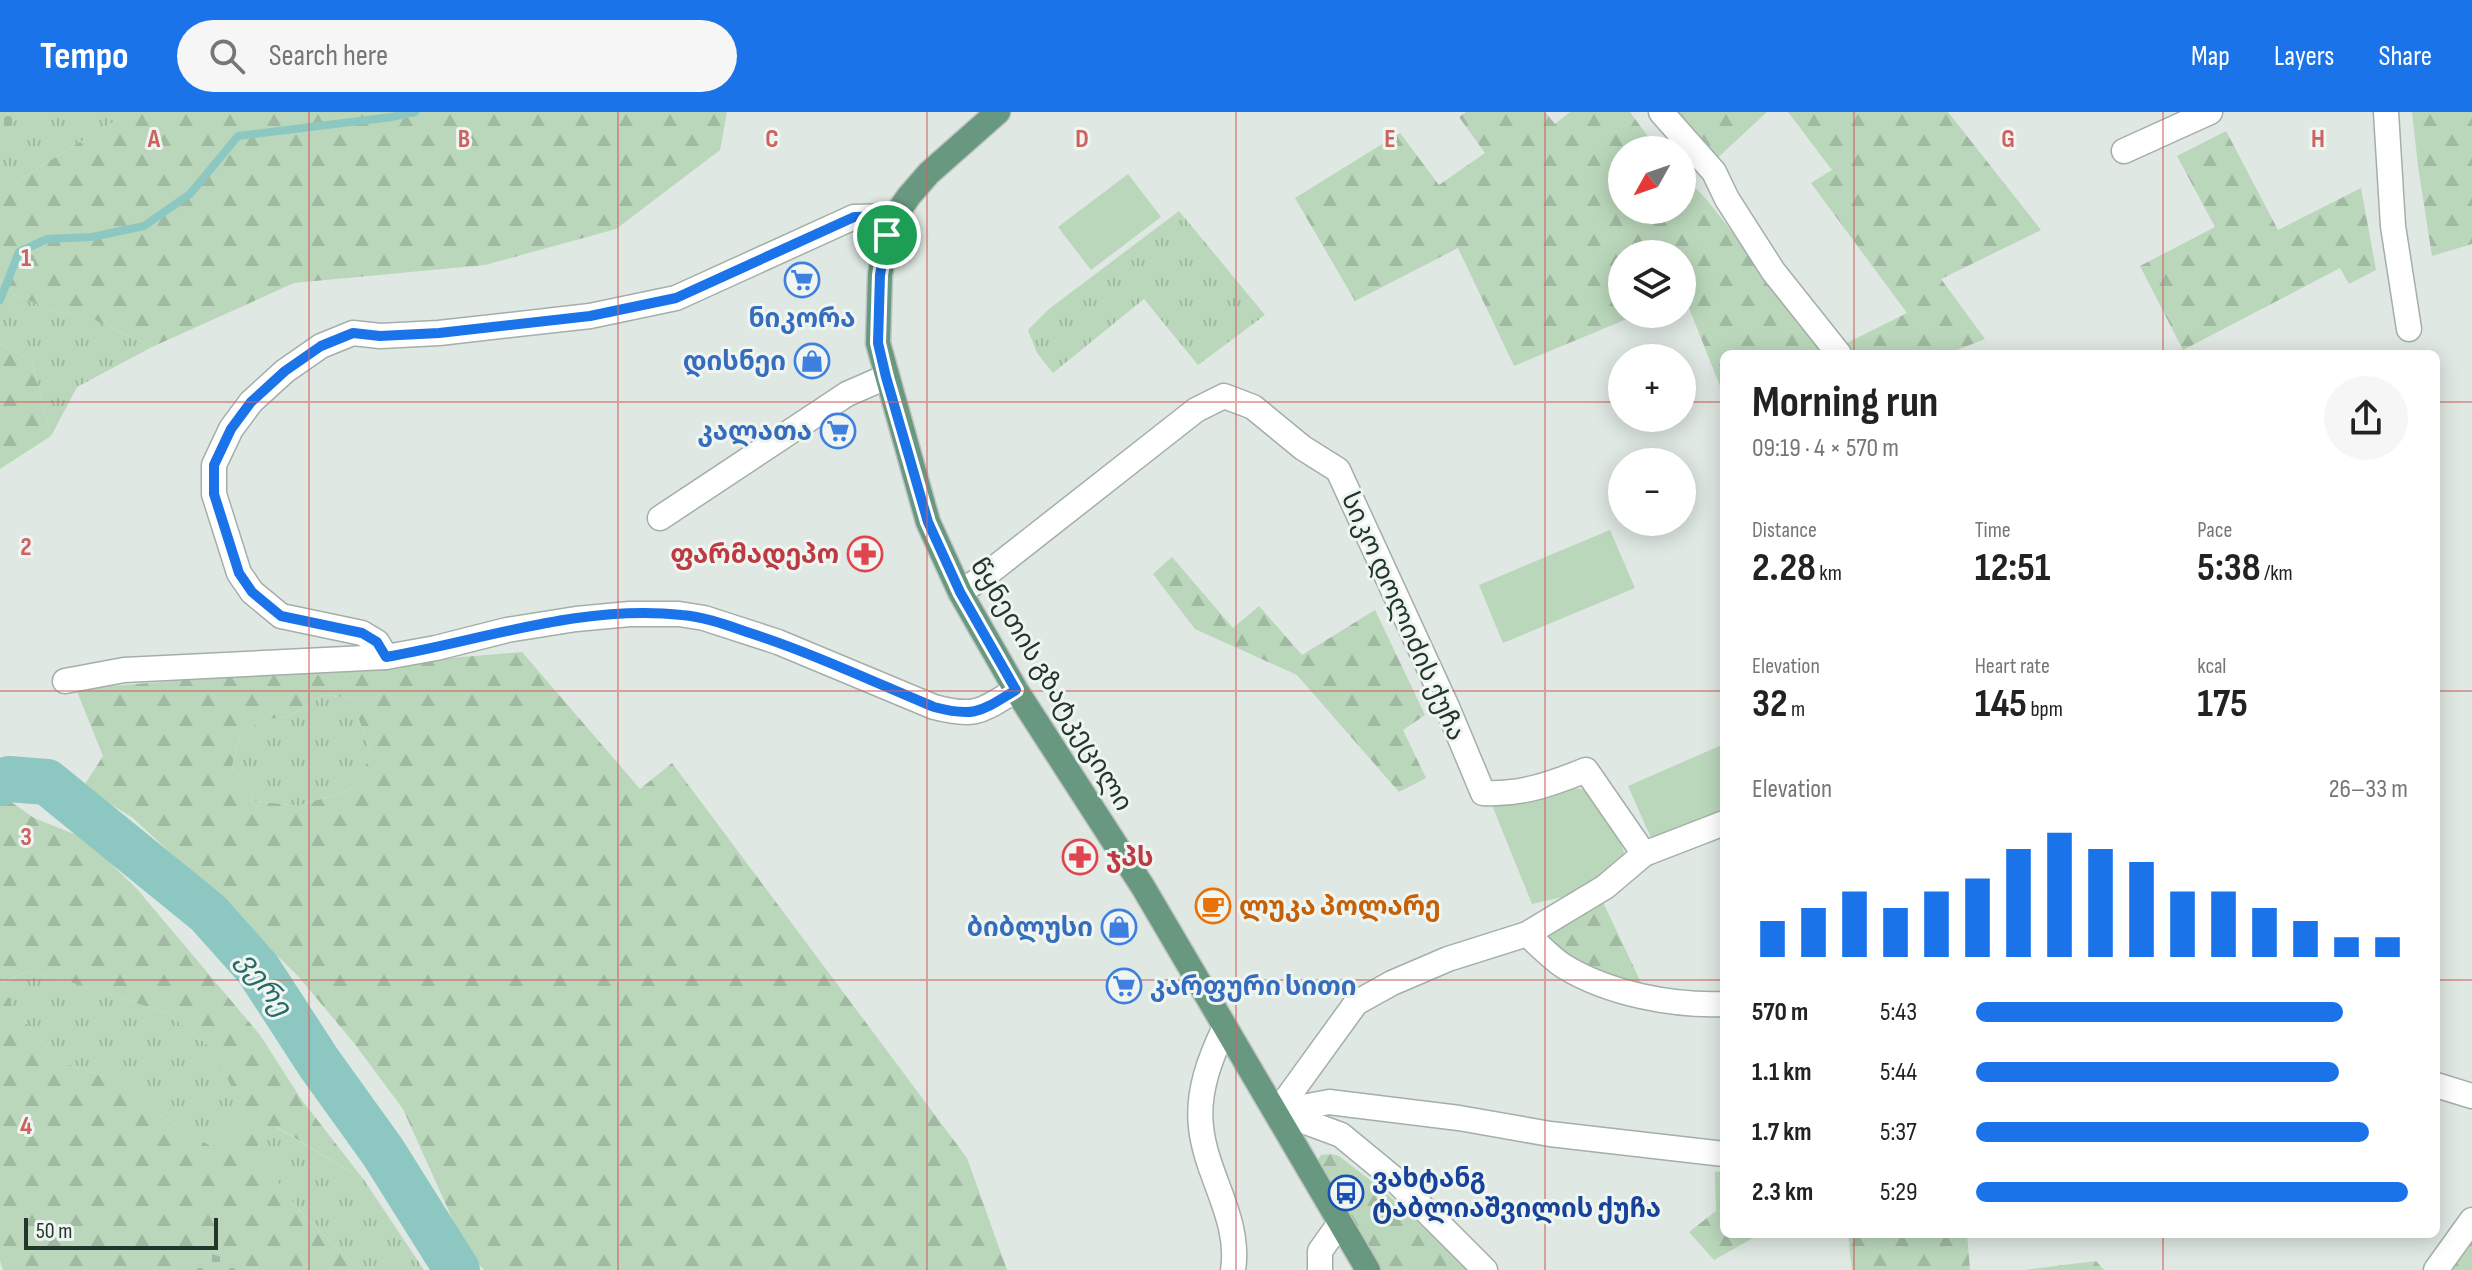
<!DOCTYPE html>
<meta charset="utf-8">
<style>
:root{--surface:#fff;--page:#f6f6f6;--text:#222;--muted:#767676;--accent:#1a73e8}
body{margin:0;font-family:"Sofia Sans Condensed","Noto Sans Georgian",sans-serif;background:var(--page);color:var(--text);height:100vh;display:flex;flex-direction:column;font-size:30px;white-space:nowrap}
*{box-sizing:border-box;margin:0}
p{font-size:26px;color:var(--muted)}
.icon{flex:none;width:44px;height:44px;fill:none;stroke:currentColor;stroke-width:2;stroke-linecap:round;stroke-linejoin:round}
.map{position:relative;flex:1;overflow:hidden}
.panel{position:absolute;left:1720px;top:238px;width:720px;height:888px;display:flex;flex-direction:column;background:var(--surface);border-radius:12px;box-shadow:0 4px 20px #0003}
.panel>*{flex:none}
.needle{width:52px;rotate:230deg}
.tools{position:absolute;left:1608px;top:24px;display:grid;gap:16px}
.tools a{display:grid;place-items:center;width:88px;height:88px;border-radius:50%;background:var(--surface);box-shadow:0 4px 20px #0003;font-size:40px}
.scale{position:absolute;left:24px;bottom:20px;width:194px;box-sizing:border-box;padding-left:8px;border:4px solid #22362c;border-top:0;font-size:22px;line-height:28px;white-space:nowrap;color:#22362c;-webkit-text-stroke:6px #eff5f1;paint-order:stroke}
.pin{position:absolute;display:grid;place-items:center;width:68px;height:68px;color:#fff;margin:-34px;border:4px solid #fff;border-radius:50%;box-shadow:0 2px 8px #0007}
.round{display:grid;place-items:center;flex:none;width:84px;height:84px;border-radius:42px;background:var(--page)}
.summary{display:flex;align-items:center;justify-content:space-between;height:136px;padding:0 32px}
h1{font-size:44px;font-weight:700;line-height:60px}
.figures{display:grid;grid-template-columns:repeat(3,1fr);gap:12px;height:136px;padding:8px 32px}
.figures div{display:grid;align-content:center}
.figures b{font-size:40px;font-weight:700}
.figures small{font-size:22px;font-weight:400}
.figures p{font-size:22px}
.chart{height:224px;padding:16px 32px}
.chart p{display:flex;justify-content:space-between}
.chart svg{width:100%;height:144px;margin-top:8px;stroke:var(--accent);stroke-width:6}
ul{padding:0 32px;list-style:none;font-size:26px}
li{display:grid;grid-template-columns:128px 96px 1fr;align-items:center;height:60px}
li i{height:20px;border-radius:10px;background:var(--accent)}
header{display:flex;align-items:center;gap:48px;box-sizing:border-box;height:112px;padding:0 40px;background:var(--accent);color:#fff}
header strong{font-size:38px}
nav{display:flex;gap:44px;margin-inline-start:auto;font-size:28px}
.search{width:560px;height:72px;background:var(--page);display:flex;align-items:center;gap:20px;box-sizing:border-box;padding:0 28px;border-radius:44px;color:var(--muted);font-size:30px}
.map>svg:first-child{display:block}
.grass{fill:url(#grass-tufts)}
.forest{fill:url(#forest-firs);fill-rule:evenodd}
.cemetery{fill:url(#cemetery-stones)}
.park{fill:#bad7bb}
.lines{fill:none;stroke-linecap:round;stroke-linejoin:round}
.stream{stroke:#8dc7c2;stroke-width:8}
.river{stroke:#8dc7c2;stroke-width:46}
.minor-casing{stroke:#a3afa8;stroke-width:27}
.major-casing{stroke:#bdc3c0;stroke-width:27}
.minor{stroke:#fff;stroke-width:24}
.major{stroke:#699881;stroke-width:24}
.route-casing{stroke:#fff;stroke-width:16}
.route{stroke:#1a73e8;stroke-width:10}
.grid{fill:none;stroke:#cd6260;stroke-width:2;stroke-opacity:0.55}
.labels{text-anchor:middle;stroke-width:6;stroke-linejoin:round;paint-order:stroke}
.shop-label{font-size:26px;font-weight:bold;fill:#366cbe;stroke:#eff5f1;text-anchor:end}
.health-label{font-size:26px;font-weight:bold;fill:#be3a42;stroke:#eff5f1;text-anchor:end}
.street-label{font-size:26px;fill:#22362c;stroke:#eff5f1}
.food-label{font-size:26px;font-weight:bold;fill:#c56008;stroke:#eff5f1;text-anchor:start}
.transit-label{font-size:26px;font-weight:bold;fill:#164399;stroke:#eff5f1;text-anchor:start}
.water-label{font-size:28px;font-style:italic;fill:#256a65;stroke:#eff5f1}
.grid-label{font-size:26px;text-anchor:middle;font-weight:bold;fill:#cd6260;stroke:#eff5f1;stroke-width:6;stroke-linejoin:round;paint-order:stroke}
</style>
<header>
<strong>Tempo</strong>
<div class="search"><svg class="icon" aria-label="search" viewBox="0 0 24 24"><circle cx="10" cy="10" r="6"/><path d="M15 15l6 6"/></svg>Search here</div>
<nav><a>Map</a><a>Layers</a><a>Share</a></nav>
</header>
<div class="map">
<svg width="2472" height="1158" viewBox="0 0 2472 1158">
<defs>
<pattern id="grass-tufts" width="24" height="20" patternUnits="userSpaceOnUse" patternTransform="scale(2)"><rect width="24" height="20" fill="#bad7bb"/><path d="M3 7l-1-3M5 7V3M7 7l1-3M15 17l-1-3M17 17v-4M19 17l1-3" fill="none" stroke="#a0b9a1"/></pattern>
<pattern id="forest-firs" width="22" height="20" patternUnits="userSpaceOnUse" patternTransform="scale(2)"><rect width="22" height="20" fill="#bad7bb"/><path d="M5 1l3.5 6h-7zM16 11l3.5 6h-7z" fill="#a0b9a1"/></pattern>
<pattern id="cemetery-stones" width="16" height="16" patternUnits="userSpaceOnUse" patternTransform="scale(2)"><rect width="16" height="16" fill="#bad7bb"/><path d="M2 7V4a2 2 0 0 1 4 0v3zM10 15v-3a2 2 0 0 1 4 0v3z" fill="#a0b9a1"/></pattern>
</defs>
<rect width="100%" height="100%" fill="#dfe8e2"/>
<!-- grass -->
<g class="grass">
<polygon points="21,0 129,0 41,54 0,83 0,22 10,16"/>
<polygon points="1179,99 1265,203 1198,253 1144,187 1053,261 1037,241 1028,218 1049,197"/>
<polygon points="0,167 13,182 55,200 84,203 152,235 77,275 51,324 32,249 0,232"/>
<polygon points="325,583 351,586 372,643 350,678 298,694 255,689 232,654 240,625 260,608 288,605"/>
<polygon points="32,858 167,901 214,938 247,1006 212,1035 143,993 118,969 58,949 12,894 1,871"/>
<polygon points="276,1015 364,1068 424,1158 359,1158 299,1098 252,1037"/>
</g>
<!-- forest -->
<g class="forest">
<polygon points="129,0 727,0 720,38 616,117 485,153 294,171 152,235 84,203 55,200 13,182 0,167 0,83 41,54"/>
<polygon points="1466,0 1545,0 1555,12 1570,0 1630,0 1658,38 1622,38 1622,98 1682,98 1682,62 1707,88 1828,242 1724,242 1724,284 1689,196 1682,194 1682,142 1622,142 1622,202 1639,202 1514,254 1458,136 1355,189 1295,86 1400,21 1439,73 1485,41 1459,5"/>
<polygon points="1670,0 1767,0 1712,51"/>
<polygon points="1788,0 1948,0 2041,118 1941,167 1985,227 1947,242 1846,242 1841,234 1907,201 1811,71 1832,58"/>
<polygon points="2412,0 2472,0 2472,132 2432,144 2418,54"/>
<polygon points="2226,19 2278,118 2361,76 2376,158 2349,172 2340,156 2183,238 2140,154 2215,115 2177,44"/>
<polygon points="0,232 32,249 51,324 0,357"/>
<polygon points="1172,445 1233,516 1259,494 1302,543 1375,498 1425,603 1403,618 1426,666 1399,680 1297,563 1195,517 1153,462"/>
<path d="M522 540 640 677 672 651 967 1046 1007 1158H484L465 1135 403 997 354 931 298 864 206 774 133 706 83 675 103 644 76 577ZM325 583 351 586 372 643 350 678 298 694 255 689 232 654 240 625 260 608 288 605Z"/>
<path d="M0 682 34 706 84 726 137 777 260 923 301 987 364 1068 277 1015 253 1038 299 1098 359 1158H258L196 1137 188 1158H3L0 1149ZM32 858 167 901 214 938 246 1006 212 1035 143 993 118 969 58 949 12 894 2 870Z"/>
<polygon points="1603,790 1645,879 1559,842 1538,805"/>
<polygon points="1331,1042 1339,1044 1383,1078 1469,1158 1381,1158 1314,1053 1321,1043"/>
<polygon points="1724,1059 1724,1122 1760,1122 1714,1148 1689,1120 1716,1099 1715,1060"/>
<polygon points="2472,1119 2472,1158 2445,1158"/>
<polygon points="1848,1122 1967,1122 1970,1158 1852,1158"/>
<polygon points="2096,1149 2104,1158 2025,1158"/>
</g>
<!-- cemetery -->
<g class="cemetery">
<polygon points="0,0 21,0 10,16 0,22"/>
<polygon points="195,1136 258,1158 188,1158"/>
</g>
<!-- park -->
<g class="park">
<polygon points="1128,62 1161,105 1091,158 1058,115"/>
<polygon points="1610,418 1635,476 1503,531 1479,473"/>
<polygon points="1724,632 1724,698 1652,728 1628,674"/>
<polygon points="1567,675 1593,679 1607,695 1626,745 1602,776 1532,792 1490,688"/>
</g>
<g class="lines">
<!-- stream -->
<polyline class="stream" points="0,188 19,140 47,127 92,125 144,114 190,82 238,24 392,5 415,0"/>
<!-- river -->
<polyline class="river" points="0,671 9,667 47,670 208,801 258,857 319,951 383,1040 457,1158"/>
<!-- minor casing -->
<g class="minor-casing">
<g id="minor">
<polyline points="1661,0 1714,60 1727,87 1773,159 1839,242"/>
<polyline points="2386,0 2393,114 2409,217"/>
<polyline points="2124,39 2210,0"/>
<polyline points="660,406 847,282 886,265"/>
<path d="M960 480 982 466 1196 298 1224 284 1253 295 1303 336 1338 358 1447 595 1483 681C1521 683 1551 672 1586 658L1644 742"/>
<polyline points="386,545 377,530 362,521 281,504 252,480 239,461 214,382 214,353 231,317 251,290 285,259 321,234 353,221 380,224 439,221 590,204 676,186 854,105 895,104"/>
<path d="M65 569 124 558 386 545 436 536 507 518 576 507 630 502H679L704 506 778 530 934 595C976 606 981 599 1016 578"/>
<path d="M1527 822C1539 833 1552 847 1565 855 1610 882 1673 894 1724 892"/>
<path d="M1225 915C1210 946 1197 980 1201 1015 1206 1064 1241 1107 1233 1158"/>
<polyline points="2436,973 2472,984"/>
<polyline points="1277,1000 1356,891 1392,871 1448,847 1527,822 1605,775 1644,742 1724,711"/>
<polyline points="1277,1000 1329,990 1459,1006 1550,1022 1724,1042"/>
<polyline points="1279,1000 1341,1023 1392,1065 1485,1158"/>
<polyline points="1320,1158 1320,1139 1340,1111"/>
<polyline points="2436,1158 2472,1108"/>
</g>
</g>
<!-- major casing -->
<g class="major-casing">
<polyline id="major" points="998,0 929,61 909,84 895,104 887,123 880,163 878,231 928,410 960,480 1016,578 1143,775 1368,1158"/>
</g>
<!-- minor -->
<use href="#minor" class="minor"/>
<!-- major -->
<use href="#major" class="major"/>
</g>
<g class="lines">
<!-- route casing -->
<g class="route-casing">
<path id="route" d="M895 104 887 123 880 163 878 231 886 265 928 410 960 480 1016 578C981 599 976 606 934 595 874 570 814 542 753 522 729 514 706 505 682 503 582 492 483 528 386 545L377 530 362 521 281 504 252 480 239 461 214 382V353L231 317 251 290 285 259 321 234 353 221 380 224 439 221 590 204 676 186 854 105Z"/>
</g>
<!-- route -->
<use href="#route" class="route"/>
</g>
<!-- grid -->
<path class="grid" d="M309 0V1158M618 0V1158M927 0V1158M1236 0V1158M1545 0V1158M1854 0V242M2163 0V242M0 290H1622M1682 290H1724M2436 290H2472M0 579H1724M2436 579H2472M0 868H1724M2436 868H2472M1854 1122V1158M2163 1122V1158"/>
<!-- icons -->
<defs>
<g id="supermarket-ring" transform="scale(1.8)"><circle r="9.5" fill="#eff5f1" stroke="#3f7fe0" stroke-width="1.5"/><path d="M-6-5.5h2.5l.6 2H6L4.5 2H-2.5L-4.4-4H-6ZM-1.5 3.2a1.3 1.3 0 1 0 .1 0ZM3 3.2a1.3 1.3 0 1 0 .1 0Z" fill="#3f7fe0"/></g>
<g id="shop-ring" transform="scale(1.8)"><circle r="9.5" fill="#eff5f1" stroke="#3f7fe0" stroke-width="1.5"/><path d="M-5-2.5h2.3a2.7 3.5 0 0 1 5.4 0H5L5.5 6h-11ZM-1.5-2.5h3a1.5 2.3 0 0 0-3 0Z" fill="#3f7fe0"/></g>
<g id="pharmacy-ring" transform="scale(1.8)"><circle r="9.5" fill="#eff5f1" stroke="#e0444e" stroke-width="1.5"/><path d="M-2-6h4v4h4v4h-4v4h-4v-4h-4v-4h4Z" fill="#e0444e"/></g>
<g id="cafe-ring" transform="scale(1.8)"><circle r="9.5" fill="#eff5f1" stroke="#e8710a" stroke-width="1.5"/><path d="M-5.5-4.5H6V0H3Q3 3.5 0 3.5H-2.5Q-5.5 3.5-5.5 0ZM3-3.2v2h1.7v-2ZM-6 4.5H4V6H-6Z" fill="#e8710a"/></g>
<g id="bus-ring" transform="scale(1.8)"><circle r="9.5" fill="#eff5f1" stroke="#1a4fb4" stroke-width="1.5"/><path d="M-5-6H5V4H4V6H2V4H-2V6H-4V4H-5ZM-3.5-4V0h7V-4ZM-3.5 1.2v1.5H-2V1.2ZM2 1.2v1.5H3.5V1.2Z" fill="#1a4fb4"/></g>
</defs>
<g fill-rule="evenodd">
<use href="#supermarket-ring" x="802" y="168"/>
<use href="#shop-ring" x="812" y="249"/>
<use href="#supermarket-ring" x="838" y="319"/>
<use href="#pharmacy-ring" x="865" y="442"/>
<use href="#pharmacy-ring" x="1080" y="745"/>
<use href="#cafe-ring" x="1213" y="794"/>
<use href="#shop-ring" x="1119" y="815"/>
<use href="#supermarket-ring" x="1124" y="874"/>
<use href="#bus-ring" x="1346" y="1081"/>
</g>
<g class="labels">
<!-- shop labels -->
<g class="shop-label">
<text x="802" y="215" text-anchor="middle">ნიკორა</text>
<text x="786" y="258">დისნეი</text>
<text x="812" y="328">კალათა</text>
<text x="1093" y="824">ბიბლუსი</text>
<text x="1150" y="883" text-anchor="start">კარფური სითი</text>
</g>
<!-- health labels -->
<g class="health-label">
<text x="839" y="451">ფარმადეპო</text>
<text x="1106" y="754" text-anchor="start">ჯპს</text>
</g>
<!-- street labels -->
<g class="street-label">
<text transform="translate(1404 504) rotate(66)" y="9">სიკო დოლიძის ქუჩა</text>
<text transform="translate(1052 572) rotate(59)" y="9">წყნეთის გზატკეცილი</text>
</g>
<!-- food labels -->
<g class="food-label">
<text x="1239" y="803">ლუკა პოლარე</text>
</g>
<!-- transit labels -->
<g class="transit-label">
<text x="1372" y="1075">ვახტანგ<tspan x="1372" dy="30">ტაბლიაშვილის ქუჩა</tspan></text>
</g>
<!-- water labels -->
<g class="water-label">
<text transform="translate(265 871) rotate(54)" y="10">ვერე</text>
</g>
</g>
<g class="grid-label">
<text x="154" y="35">A</text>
<text x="464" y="35">B</text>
<text x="772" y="35">C</text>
<text x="1082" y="35">D</text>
<text x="1390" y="35">E</text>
<text x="2008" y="35">G</text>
<text x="2318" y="35">H</text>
<text x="26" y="154">1</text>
<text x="26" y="443">2</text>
<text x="26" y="733">3</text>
<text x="26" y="1022">4</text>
</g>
</svg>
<div class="tools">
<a><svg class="needle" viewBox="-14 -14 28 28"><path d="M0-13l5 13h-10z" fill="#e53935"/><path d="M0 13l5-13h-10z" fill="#767676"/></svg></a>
<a><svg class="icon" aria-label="layers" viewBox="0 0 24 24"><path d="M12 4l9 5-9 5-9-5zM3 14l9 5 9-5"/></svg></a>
<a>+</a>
<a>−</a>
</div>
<div class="scale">50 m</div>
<div class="pin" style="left:887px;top:123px;background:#1e9e55"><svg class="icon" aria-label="arrive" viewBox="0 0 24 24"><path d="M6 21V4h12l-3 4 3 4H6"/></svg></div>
<section class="panel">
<div class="summary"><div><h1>Morning run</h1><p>09:19 · 4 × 570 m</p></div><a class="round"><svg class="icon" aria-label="share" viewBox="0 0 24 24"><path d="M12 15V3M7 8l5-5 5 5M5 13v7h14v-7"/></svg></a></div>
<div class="figures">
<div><p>Distance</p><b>2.28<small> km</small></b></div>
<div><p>Time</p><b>12:51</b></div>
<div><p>Pace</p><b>5:38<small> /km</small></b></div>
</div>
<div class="figures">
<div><p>Elevation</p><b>32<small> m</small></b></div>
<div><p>Heart rate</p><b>145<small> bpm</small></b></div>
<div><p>kcal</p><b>175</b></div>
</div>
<div class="chart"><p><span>Elevation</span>26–33 m</p>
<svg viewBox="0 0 160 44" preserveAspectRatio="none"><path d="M5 44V33M15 44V29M25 44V24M35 44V29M45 44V24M55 44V20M65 44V11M75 44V6M85 44V11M95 44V15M105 44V24M115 44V24M125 44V29M135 44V33M145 44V38M155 44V38"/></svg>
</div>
<ul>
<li><b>570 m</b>5:43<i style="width:85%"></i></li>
<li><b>1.1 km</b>5:44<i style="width:84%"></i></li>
<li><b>1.7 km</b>5:37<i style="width:91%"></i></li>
<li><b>2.3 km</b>5:29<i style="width:100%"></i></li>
</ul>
</section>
</div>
